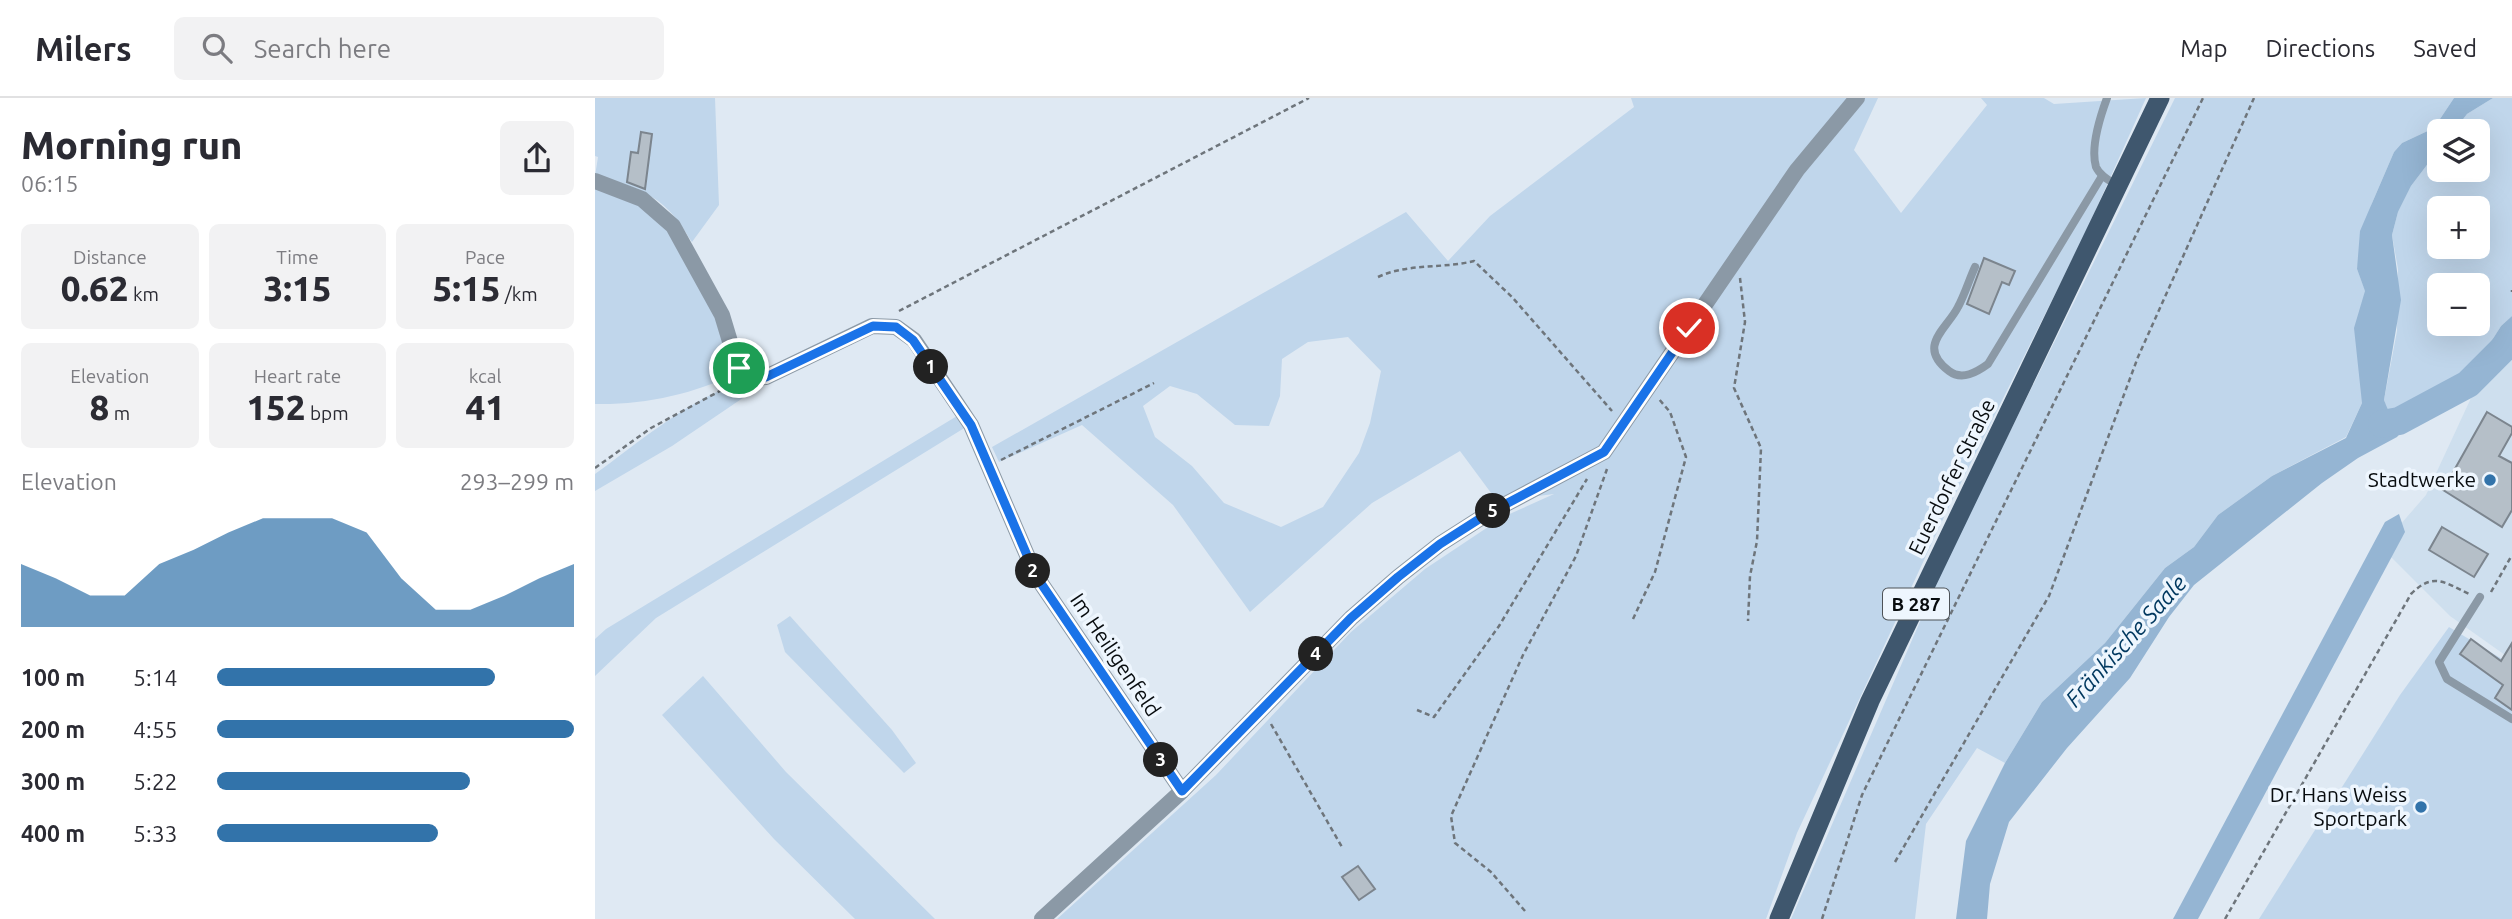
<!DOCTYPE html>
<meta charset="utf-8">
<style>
:root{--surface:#fff;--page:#f2f2f3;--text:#2b2b33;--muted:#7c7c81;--line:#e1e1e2;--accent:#3273aa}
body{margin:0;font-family:Ubuntu,sans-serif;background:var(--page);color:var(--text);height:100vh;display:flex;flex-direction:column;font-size:26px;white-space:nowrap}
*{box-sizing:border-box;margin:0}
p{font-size:23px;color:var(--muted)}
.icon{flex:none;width:38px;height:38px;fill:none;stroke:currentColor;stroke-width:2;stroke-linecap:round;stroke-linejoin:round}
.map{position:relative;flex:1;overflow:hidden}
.drawer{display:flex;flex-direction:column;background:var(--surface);width:595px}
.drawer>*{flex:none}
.controls{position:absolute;left:1832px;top:21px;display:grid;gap:14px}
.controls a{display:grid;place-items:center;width:63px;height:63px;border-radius:10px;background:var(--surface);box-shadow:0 7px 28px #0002;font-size:35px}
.pin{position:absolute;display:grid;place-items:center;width:60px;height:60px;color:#fff;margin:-30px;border:4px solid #fff;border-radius:50%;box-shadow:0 2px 7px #0007}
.km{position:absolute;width:35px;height:35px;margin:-18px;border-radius:50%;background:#222;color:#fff;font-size:19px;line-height:35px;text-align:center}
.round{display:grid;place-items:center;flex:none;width:74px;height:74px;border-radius:10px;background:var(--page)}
.summary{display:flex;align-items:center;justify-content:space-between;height:119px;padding:0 21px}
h1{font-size:38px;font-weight:800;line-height:52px}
.stats{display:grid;grid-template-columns:repeat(3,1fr);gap:10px;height:119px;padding:7px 21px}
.stats div{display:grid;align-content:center;border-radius:10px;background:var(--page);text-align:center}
.stats b{font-size:35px;font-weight:800}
.stats small{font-size:19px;font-weight:400}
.stats p{font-size:19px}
.chart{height:196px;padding:14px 21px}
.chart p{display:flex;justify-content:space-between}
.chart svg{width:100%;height:126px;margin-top:7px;fill:var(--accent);opacity:.7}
ul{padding:0 21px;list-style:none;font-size:23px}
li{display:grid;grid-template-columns:112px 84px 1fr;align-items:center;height:52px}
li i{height:18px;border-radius:9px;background:var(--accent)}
header{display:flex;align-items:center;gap:42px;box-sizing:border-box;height:98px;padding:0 35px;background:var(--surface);border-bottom:2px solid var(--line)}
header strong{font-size:33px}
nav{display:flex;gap:38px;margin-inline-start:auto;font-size:24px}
.search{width:490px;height:63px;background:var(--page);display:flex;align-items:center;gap:18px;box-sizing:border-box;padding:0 24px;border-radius:10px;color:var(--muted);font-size:26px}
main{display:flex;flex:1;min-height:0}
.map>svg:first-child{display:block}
.built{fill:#cedfee}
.green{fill:#c0d6eb;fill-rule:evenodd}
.water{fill:#95b5d3}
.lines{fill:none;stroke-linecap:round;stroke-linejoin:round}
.river{stroke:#95b5d3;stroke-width:28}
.building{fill:#b5bfc8;stroke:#7c858e;stroke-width:2}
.path{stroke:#6e757b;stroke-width:2.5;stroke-dasharray:5 3.5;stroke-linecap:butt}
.service{stroke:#8b99a6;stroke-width:8}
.minor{stroke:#8b99a6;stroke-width:16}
.primary{stroke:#3f576e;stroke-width:19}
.route-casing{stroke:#fff;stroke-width:14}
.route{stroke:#1a73e8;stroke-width:9}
.poi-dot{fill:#3273aa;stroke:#eef6fe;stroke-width:2.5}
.labels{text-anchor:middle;stroke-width:7;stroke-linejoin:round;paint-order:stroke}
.shield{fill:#eef6fe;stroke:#4d5257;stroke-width:2}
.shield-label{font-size:19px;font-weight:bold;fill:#080c0f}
.street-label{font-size:21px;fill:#080c0f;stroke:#eef6fe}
.poi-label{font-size:21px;fill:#080c0f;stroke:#eef6fe;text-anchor:end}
.water-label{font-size:23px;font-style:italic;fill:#01385f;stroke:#eef6fe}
</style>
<header>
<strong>Milers</strong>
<div class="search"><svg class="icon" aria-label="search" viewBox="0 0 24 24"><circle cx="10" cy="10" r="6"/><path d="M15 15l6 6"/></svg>Search here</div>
<nav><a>Map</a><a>Directions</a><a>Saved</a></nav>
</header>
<main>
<section class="drawer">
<div class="summary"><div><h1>Morning run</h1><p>06:15</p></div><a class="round"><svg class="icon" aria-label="share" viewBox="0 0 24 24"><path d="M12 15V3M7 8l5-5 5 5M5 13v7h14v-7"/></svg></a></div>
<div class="stats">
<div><p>Distance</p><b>0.62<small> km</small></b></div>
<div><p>Time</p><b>3:15</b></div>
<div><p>Pace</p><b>5:15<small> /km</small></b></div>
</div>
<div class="stats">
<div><p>Elevation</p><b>8<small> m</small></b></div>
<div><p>Heart rate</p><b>152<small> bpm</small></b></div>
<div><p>kcal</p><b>41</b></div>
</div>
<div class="chart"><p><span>Elevation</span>293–299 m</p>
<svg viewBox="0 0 160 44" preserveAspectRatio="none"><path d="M0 44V22L10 27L20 33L30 33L40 22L50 17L60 11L70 6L80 6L90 6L100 11L110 27L120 38L130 38L140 33L150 27L160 22V44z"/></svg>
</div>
<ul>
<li><b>100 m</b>5:14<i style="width:78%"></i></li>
<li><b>200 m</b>4:55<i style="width:100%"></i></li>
<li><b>300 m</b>5:22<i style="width:71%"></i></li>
<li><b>400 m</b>5:33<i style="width:62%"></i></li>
</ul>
</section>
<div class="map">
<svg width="1917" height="821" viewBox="0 0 1917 821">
<rect width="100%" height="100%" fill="#dfe9f3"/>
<!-- built -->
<polygon class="built" points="1917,258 1917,562 1855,518 1786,449 1831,397 1876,300"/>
<!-- green -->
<g class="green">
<path d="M0 0H120L124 107 97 144C66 93 53 97 0 78L3 59 0 58Z"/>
<path d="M1036 0H1283L1259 52 1306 115 1392 7 1386 0H1449L1459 6 1551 0 1488 140 1350 417 1202 735 1171 821H462L621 677 756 534 830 471 908 419 959 396 902 403 865 353 777 405 655 514 578 407 487 327 404 364 397 349 811 114 853 163 895 118 1039 9ZM753 239 786 273 775 325 764 355 728 409 686 429 629 405 597 368 560 339 548 308 575 288 602 296 640 327 674 328 685 298 687 261 713 244Z"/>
<polygon points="1580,0 1859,0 1839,30 1807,45 1799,54 1777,105 1762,171 1770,192 1767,305 1751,339 1677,378 1623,417 1599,449 1570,470 1510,545 1447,604 1410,665 1382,650 1331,726 1320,821 1196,821 1353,459"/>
<path d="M1898 0H1917V218L1906 228 1875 277 1794 317 1789 302 1802 233 1803 171 1797 137 1803 114 1816 88 1844 51V72H1883V33H1859L1872 16ZM1844 110H1883V149H1844ZM1844 187H1883V226H1844Z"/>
<path d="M0 89C14 95 33 99 46 107 99 145 121 217 143 275 98 296 50 307 0 306Z"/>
<path d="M151 284 167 287 77 348 0 393V376C42 346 101 295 151 284Z"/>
<polygon points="362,318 371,329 61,520 0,578 0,541 11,531"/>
<polygon points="195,518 297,632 321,665 309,675 190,554 182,527"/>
<polygon points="1854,529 1917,567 1917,821 1664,821 1805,597"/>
<polygon points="108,578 191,674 340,821 260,821 179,741 67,617"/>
</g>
<!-- water -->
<g class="water">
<polygon points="1859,0 1898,0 1872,16 1859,33 1844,33 1844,51 1816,88 1803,114 1797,137 1806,202 1789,302 1795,317 1824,313 1802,339 1763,360 1727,385 1599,487 1574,519 1535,580 1472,650 1414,724 1395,786 1392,821 1361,821 1371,743 1410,665 1447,604 1510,545 1570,470 1599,449 1623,417 1677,378 1751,340 1767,305 1759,230 1770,193 1762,171 1765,133 1799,54 1807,45 1839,30"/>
<polygon points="1917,218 1917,252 1884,286 1875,277 1906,228"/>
<polygon points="1804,416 1810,434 1603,821 1578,821 1790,424"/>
</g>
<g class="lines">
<!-- river -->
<polyline class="river" points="1787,326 1804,323 1873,286 1917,242"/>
</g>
<!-- building -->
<g class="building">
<polygon points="46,34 57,36 50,91 32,84 36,54 43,55"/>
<polygon points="1389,160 1420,173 1414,187 1407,184 1394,216 1372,206"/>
<polygon points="1892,314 1917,329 1917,335 1904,358 1917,365 1917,412 1907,429 1848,392"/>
<polygon points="1847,429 1893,456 1879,479 1834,452"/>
<polygon points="1876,541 1906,563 1917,545 1917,612 1900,600 1908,587 1865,556"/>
<polygon points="763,768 780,791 764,802 747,779"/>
</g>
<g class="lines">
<!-- path -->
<g class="path">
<path d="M783 179C813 165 847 171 879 163L917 199 1017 313"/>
<polyline points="1145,180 1150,224 1139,290 1166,350 1162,443 1155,478 1153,523"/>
<polyline points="1917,192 1917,194"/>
<polyline points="304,213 714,0"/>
<polyline points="406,362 559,285"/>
<polyline points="0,370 56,330 136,287"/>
<polyline points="1896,494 1917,457"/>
<polyline points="1038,521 1060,474 1091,359 1075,314 1063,300"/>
<polyline points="822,612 839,619 904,528 992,381"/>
<polyline points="676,626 747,749"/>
<polyline points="1300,764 1454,498 1543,259 1659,0"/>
<polyline points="930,813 896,774 860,745 856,718 928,557 981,458 1012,371"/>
<polyline points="1227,821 1267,697 1608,0"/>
<path d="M1630 821 1816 496C1838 474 1849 484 1874 496"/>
</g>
<!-- service -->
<g class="service">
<path d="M1512 0C1505 19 1495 49 1501 69 1505 78 1515 83 1523 88"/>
<path d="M1380 169C1374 182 1370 196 1363 209 1352 231 1321 248 1354 273 1367 283 1382 274 1393 266L1507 78"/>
<polyline points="1885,499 1844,564 1852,581 1917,621"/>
</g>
<!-- minor -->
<g class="minor">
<polyline points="0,83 47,101 78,128 127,217 143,270 152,280 171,279 277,228 301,229 319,242 376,327 441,478 587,693"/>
<polyline points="447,821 587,693 756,520 803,479 845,446 892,416 1009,354 1202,72 1262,0"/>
</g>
<!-- primary -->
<polyline class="primary" points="1184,821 1275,603 1565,0"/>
</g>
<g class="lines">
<!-- route casing -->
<g class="route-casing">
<polyline id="route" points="144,270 152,281 171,279 278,228 301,229 318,242 376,327 441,478 587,693 756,520 803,479 845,446 892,416 1009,354 1094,230"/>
</g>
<!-- route -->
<use href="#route" class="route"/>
</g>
<!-- markers -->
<g class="poi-dot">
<circle cx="1895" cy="382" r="7"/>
<circle cx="1826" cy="709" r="7"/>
</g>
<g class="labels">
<!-- shield labels -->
<rect class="shield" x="1288" y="490.5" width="66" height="31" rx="5"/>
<g class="shield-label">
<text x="1321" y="513">B 287</text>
</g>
<!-- street labels -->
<g class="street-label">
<text transform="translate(1357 379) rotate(-64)" y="7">Euerdorfer Straße</text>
<text transform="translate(520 557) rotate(56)" y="7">Im Heiligenfeld</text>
</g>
<!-- poi labels -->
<g class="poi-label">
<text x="1881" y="389">Stadtwerke</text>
<text x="1812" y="704">Dr. Hans Weiss<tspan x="1812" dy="24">Sportpark</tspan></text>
</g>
<!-- water labels -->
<g class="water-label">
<text transform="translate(1531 543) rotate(-48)" y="8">Fränkische Saale</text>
</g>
</g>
</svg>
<div class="controls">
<a><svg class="icon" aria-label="layers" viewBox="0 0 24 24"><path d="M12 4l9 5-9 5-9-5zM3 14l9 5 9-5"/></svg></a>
<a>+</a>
<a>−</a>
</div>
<div class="pin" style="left:144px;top:270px;background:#1e9e55"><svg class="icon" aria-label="arrive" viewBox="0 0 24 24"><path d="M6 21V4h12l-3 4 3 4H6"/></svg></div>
<div class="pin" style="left:1094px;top:230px;background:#d93025"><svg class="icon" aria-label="check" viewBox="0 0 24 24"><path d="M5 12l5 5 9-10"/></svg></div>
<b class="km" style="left:336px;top:269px">1</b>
<b class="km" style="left:438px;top:473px">2</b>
<b class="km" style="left:566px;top:662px">3</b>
<b class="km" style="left:721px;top:556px">4</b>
<b class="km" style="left:898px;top:413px">5</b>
</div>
</main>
